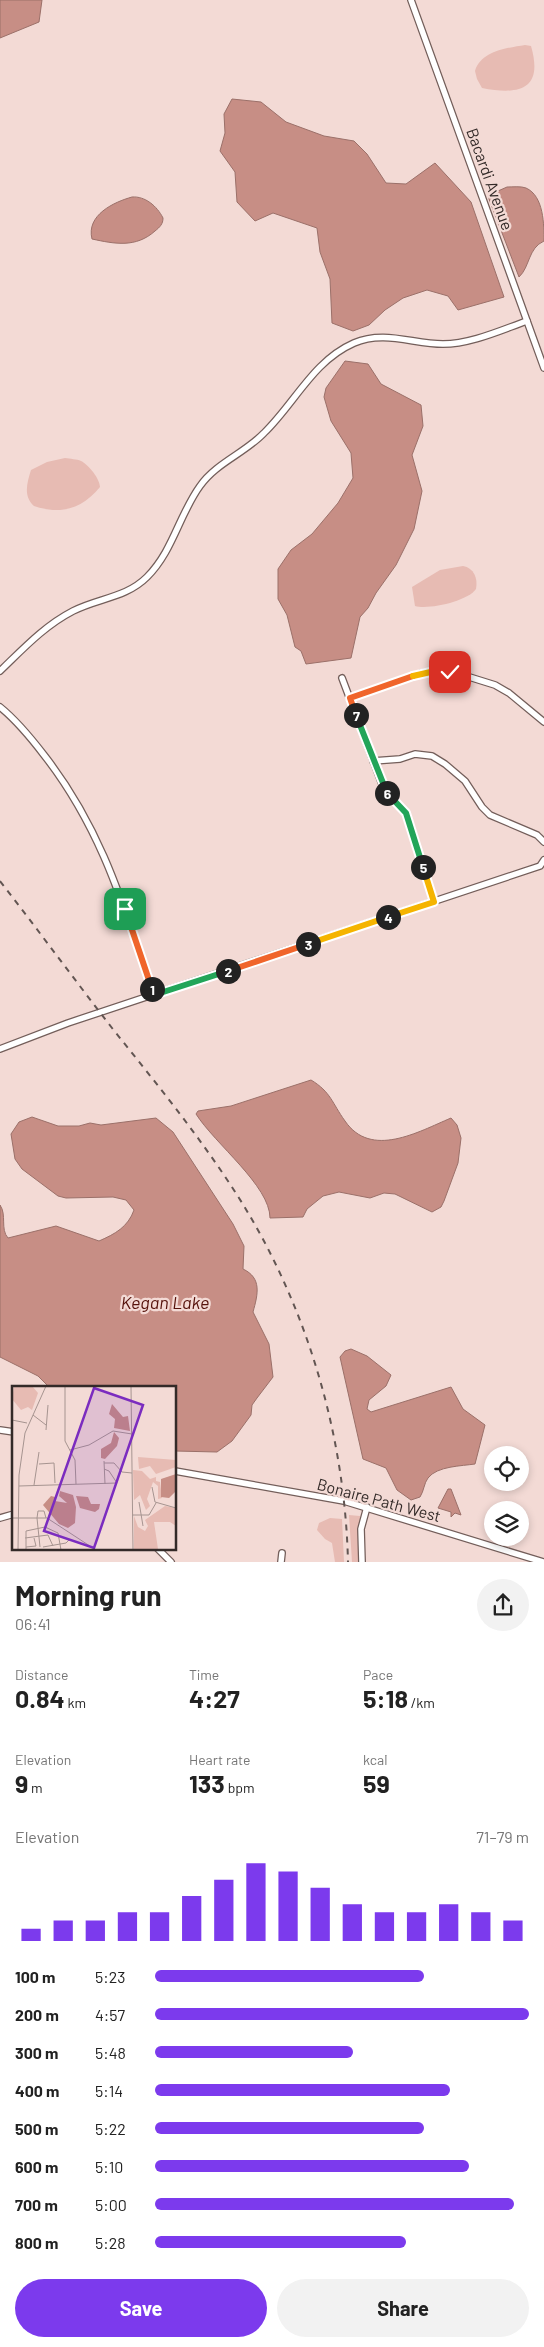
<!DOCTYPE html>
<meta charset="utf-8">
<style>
:root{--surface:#fff;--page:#f2f2f2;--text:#222;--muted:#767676;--accent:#7c3aed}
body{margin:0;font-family:Barlow,sans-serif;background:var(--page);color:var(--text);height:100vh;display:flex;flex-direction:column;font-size:19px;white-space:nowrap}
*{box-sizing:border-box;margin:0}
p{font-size:16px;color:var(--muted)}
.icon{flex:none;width:28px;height:28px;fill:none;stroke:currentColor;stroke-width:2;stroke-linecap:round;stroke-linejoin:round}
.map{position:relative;height:1562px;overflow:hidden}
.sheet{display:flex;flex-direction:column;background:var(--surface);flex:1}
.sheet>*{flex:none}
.tools{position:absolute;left:484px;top:1446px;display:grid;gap:10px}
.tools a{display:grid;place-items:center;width:45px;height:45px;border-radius:50%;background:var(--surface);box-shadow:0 2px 8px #0003;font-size:25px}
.pin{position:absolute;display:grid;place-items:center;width:42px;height:42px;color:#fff;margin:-21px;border-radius:10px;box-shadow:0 2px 8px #0006}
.km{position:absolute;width:25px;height:25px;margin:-12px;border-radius:50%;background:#222;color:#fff;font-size:14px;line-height:25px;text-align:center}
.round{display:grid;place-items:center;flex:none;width:52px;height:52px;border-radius:26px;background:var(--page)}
.overview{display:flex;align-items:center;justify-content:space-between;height:85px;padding:0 15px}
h1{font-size:28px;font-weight:700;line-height:38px}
.figures{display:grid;grid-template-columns:repeat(3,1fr);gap:8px;height:85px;padding:5px 15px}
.figures div{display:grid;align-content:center}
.figures b{font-size:25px;font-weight:700}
.figures small{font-size:14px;font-weight:400}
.figures p{font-size:14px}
.chart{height:140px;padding:10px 15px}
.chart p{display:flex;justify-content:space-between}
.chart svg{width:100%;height:90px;margin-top:5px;stroke:var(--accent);stroke-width:6}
.cta{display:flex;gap:10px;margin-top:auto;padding:10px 15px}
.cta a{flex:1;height:58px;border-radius:30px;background:var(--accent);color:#fff;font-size:20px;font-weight:700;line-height:58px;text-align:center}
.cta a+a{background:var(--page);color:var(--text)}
ul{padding:0 15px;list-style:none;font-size:16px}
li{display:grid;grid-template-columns:80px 60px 1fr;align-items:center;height:38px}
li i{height:12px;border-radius:6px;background:var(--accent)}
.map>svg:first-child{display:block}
.green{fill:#e7bbb3}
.water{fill:#c78e85;stroke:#9b7069}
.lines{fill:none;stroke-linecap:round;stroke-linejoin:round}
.minor-casing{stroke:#735e5a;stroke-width:8}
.minor{stroke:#fff;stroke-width:5.5}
.rail{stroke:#625552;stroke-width:2;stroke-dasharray:6 6;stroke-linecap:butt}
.split-1-casing{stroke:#fff;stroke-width:10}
.split-2-casing{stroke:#fff;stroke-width:10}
.split-3-casing{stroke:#fff;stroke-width:10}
.split-4-casing{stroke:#fff;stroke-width:10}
.split-5-casing{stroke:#fff;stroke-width:10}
.split-6-casing{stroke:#fff;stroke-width:10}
.split-7-casing{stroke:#fff;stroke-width:10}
.split-8-casing{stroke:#fff;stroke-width:10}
.split-9-casing{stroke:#fff;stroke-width:10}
.split-1{stroke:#f0652b;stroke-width:6}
.split-2{stroke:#22a559;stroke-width:6}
.split-3{stroke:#f0652b;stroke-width:6}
.split-4{stroke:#f5b400;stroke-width:6}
.split-5{stroke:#f5b400;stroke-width:6}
.split-6{stroke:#22a559;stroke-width:6}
.split-7{stroke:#22a559;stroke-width:6}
.split-8{stroke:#f0652b;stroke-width:6}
.split-9{stroke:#f5b400;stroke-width:6}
.labels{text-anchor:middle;stroke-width:4.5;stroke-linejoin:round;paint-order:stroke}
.street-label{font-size:16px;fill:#332a28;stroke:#f3dad5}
.water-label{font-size:18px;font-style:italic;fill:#56120b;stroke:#f3dad5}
.inset-road{fill:none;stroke:#a69490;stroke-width:1}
.view{fill:#7b2cbf;fill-opacity:0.15;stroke:#7b2cbf;stroke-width:2.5}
.inset-edge{fill:none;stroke:#332a28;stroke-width:2.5}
</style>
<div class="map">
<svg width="544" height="1562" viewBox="0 0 544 1562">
<rect width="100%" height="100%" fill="#f3dad5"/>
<!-- green -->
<g class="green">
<path d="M525 45 531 46C544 91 518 95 482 88L477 79 475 71C481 51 507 48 525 45Z"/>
<path d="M65 458C70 459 77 459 81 461 89 465 100 479 100 487 82 509 61 515 34 506 23 496 27 483 31 470L47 462Z"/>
<path d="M463 566C474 568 478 578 476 589 468 601 429 610 415 606L412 587 440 570Z"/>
<polygon points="349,1515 360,1516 359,1562 352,1562"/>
<polygon points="330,1518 342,1519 344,1562 335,1562 332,1543 325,1539 317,1530 319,1523"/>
</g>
<!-- water -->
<g class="water">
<polygon points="0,0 42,0 39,22 0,38"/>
<polygon points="232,99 261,102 286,122 324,136 354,141 367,154 386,183 406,184 435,163 471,202 504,297 458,310 448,296 427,290 403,298 385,310 369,325 353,331 332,323 330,279 320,252 317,228 273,213 255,221 237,202 235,172 220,151 225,133 224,114"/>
<path d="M507 187C513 187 521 186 526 188 544 196 544 225 544 241 528 248 530 267 519 277L489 199V195Z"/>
<path d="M132 197C145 196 157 206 163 218 163 224 160 227 155 231 136 248 115 244 92 239 86 215 114 202 132 197Z"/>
<polygon points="345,361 368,364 381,384 421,405 423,426 412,455 422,491 414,529 396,565 376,593 368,608 360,617 351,658 306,664 301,651 295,647 287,615 278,599 278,569 291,550 312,534 338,503 353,478 351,453 331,421 324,397 326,388"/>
<path d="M311 1080C331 1092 332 1103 345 1121 371 1159 418 1132 451 1118L457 1125 461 1138 458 1163 444 1201 441 1207 432 1212 395 1194 384 1193 370 1198 339 1192 323 1196 307 1209 303 1217 270 1218C270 1186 215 1144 196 1114L198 1111 231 1106Z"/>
<path d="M32 1117 58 1126H79L90 1123 101 1125 156 1118 173 1132 233 1224 244 1246 243 1269C262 1278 258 1294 253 1312L269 1344 273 1377 257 1398 252 1405 251 1415 232 1441 217 1452 175 1451V1387H49L38 1376 0 1357V1205C7 1215 0 1229 8 1238L56 1226 99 1241C115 1234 128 1227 134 1210L126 1200 113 1197 66 1198 58 1196 22 1169 15 1159 11 1134 19 1122Z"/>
<path d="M351 1349 367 1356 391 1375 386 1386 369 1400 367 1409 371 1412 451 1387 463 1409 485 1425 475 1464C462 1466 437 1466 428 1478 424 1483 424 1491 420 1497L411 1500 397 1490 386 1468 363 1459 340 1357 345 1351Z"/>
<polygon points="448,1489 451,1489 461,1515 455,1513 451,1517 451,1512 438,1508"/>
</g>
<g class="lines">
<!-- minor casing -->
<g class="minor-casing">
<g id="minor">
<polyline points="411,0 544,368"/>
<path d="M0 671C23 649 44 626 73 611 98 598 126 598 147 577 173 551 179 515 200 486 216 463 245 453 264 433 295 403 313 361 354 343 384 330 413 344 443 344 471 344 501 330 527 321"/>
<polyline points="342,678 385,792 406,813 434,902"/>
<polyline points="350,698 422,673 450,671 495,685 509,693 544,722"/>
<path d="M0 707C16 720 31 738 44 755 102 829 124 907 154 995"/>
<polyline points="373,761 400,759 415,754 432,756 445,764 465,781 482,807 490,815 537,835 544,842"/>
<polyline points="0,1049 68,1023 540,866 544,860"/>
<polyline points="0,1430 14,1432"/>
<polyline points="175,1471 344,1501 543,1562"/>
<polyline points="0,1518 14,1514"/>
<polyline points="157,1548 171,1562"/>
<polyline points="281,1562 282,1553"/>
<polyline points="362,1562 361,1529 367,1507"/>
</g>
</g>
<!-- minor -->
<use href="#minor" class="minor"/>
<!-- rail -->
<path class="rail" d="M0 881C38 930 74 979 112 1028 156 1083 201 1138 239 1198 307 1306 345 1435 348 1562"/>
</g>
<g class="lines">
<!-- split-1 casing -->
<g class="split-1-casing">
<polyline id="split-1" points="125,909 152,989"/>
</g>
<!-- split-2 casing -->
<g class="split-2-casing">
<polyline id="split-2" points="152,989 154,995 228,971"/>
</g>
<!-- split-3 casing -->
<g class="split-3-casing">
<polyline id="split-3" points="228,971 308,944"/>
</g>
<!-- split-4 casing -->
<g class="split-4-casing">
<polyline id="split-4" points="308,944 388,917"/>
</g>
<!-- split-5 casing -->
<g class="split-5-casing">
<polyline id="split-5" points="388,917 434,902 423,867"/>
</g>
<!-- split-6 casing -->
<g class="split-6-casing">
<polyline id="split-6" points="387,793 406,813 423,867"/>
</g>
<!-- split-7 casing -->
<g class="split-7-casing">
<polyline id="split-7" points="356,715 387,793"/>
</g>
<!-- split-8 casing -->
<g class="split-8-casing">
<polyline id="split-8" points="356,715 350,698 413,676"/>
</g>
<!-- split-9 casing -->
<g class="split-9-casing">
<polyline id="split-9" points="413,676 435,671 450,672"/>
</g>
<!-- split-1 -->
<use href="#split-1" class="split-1"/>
<!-- split-2 -->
<use href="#split-2" class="split-2"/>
<!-- split-3 -->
<use href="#split-3" class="split-3"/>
<!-- split-4 -->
<use href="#split-4" class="split-4"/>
<!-- split-5 -->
<use href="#split-5" class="split-5"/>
<!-- split-6 -->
<use href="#split-6" class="split-6"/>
<!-- split-7 -->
<use href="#split-7" class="split-7"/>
<!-- split-8 -->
<use href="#split-8" class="split-8"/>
<!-- split-9 -->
<use href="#split-9" class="split-9"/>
</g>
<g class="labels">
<!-- street labels -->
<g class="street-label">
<text transform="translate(490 179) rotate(70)" y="6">Bacardi Avenue</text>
<text transform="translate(379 1500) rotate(15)" y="6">Bonaire Path West</text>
</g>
<!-- water labels -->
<g class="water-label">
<text x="165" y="1309">Kegan Lake</text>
</g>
</g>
<!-- overview -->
<g transform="translate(12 1386)">
<rect width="164" height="164" fill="#f3dad5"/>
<path d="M2 0H20L26 7 20 24 16 21 9 24 0 13ZM126 71 164 74V81L144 88 138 80 127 83ZM121 84 130 85 138 93 144 91V95L148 96 150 112 146 113V100L141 96 135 113 138 120 134 124 128 109 122 114ZM153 120 164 122V140L158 136H142L146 163H122V130L126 141 133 145 136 140 133 134Z" fill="#e7bbb3"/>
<path d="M100 18 111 31 116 30 118 45 102 42 103 33 97 28ZM102 46 107 52 105 60 93 73 89 72V63L99 57ZM164 88V105L157 112 149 111V93ZM48 105 61 109 64 121 63 137 56 142 47 138 31 119 39 110 43 111V115L55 117 47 110ZM64 110 76 111 79 118H88L87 123 83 126 68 122Z" fill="#c78e85"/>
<path class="inset-road" d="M53 0V55L63 74 64 98M119 0 121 164M21 29 34 39M0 34 15 37M34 44 36 19M58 64 77 59 101 45 120 48M92 75 93 98M92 77H102L110 86 120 87M27 78 42 77 43 97M22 99 27 66M7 100 105 97 97 85 92 83M140 101 143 116 164 122M127 116 131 140M120 129H137L144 117M0 132H35L84 164M25 132 28 161M25 132 26 125H32L34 132M13 152 36 149 41 160M14 161 24 160 22 152M31 161 54 157 58 153M6 164 7 89 13 47 34 0M14 164V145L33 141 46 147 49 164"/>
<path class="view" d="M82 2 131 19 82 162 32 145Z"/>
<rect width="164" height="164" class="inset-edge"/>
</g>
</svg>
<div class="tools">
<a><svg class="icon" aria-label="locate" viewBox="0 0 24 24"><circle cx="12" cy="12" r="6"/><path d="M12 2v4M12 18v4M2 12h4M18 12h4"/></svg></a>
<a><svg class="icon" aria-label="layers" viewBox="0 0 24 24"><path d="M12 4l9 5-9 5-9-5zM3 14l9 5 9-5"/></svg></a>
</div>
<div class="pin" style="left:125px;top:909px;background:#1e9e55"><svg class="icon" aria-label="arrive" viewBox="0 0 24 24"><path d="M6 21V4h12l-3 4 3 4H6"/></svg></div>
<div class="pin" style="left:450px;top:672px;background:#d93025"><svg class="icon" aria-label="check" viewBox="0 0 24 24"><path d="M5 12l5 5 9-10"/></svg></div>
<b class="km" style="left:152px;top:989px">1</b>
<b class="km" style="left:228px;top:971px">2</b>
<b class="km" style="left:308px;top:944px">3</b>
<b class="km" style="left:388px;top:917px">4</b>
<b class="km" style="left:423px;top:867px">5</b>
<b class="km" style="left:387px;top:793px">6</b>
<b class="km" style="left:356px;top:715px">7</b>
</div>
<section class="sheet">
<div class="overview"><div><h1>Morning run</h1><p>06:41</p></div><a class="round"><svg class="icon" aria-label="share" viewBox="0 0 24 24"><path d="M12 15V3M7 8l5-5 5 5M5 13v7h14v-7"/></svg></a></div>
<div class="figures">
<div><p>Distance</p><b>0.84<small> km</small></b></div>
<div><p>Time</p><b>4:27</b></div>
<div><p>Pace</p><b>5:18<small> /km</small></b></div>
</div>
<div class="figures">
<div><p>Elevation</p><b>9<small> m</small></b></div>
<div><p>Heart rate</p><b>133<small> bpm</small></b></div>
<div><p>kcal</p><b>59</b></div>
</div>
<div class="chart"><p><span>Elevation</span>71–79 m</p>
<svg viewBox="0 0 160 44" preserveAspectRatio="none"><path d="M5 44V38M15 44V34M25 44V34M35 44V30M45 44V30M55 44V22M65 44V14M75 44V6M85 44V10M95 44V18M105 44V26M115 44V30M125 44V30M135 44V26M145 44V30M155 44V34"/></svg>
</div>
<ul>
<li><b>100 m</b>5:23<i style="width:72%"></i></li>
<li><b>200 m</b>4:57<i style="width:100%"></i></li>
<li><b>300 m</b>5:48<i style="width:53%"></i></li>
<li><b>400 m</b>5:14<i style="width:79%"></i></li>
<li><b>500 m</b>5:22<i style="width:72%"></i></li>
<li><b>600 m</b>5:10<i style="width:84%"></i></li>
<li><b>700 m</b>5:00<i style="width:96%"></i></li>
<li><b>800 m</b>5:28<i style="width:67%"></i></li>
</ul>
<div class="cta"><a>Save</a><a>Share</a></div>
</section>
